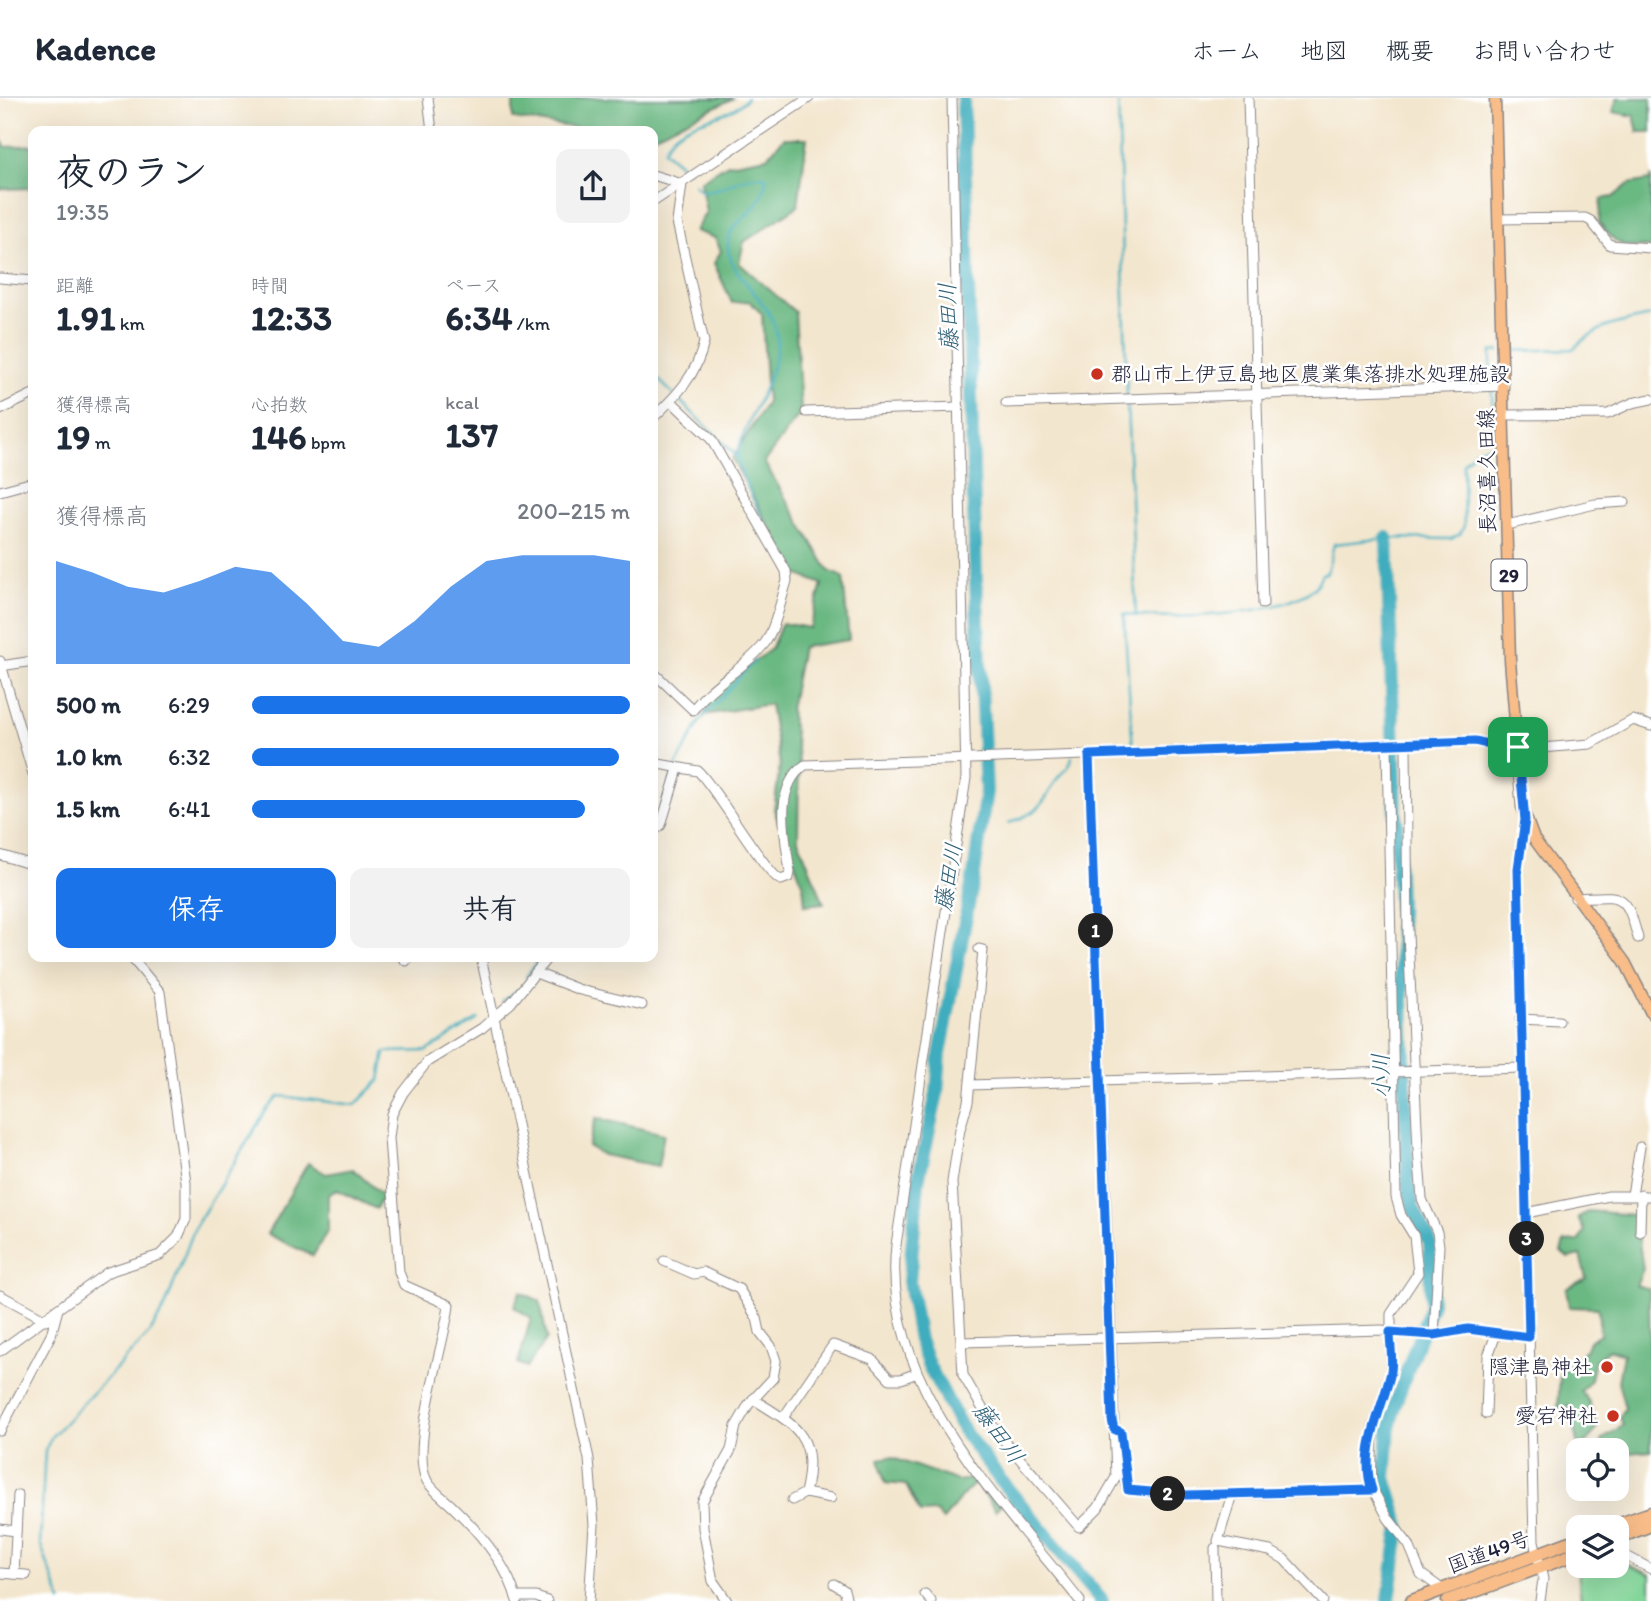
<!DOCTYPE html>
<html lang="ja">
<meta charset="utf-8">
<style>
:root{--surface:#fff;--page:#f2f2f3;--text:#1f2937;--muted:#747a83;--line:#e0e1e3;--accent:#1a73e8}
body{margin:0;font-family:Itim,"Klee One",sans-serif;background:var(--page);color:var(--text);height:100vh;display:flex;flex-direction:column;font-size:26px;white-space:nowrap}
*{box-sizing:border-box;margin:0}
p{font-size:23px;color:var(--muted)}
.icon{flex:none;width:38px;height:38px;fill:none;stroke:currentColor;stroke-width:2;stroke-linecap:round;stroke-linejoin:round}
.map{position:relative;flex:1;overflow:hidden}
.side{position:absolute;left:28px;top:28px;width:630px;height:836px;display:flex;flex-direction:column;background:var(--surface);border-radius:14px;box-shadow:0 7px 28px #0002}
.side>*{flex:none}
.buttons{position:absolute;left:1566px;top:1340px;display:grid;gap:14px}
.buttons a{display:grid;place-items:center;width:63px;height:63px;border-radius:14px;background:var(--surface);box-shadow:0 7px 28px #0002;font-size:35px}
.pin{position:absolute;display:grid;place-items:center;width:60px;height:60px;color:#fff;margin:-30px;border-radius:14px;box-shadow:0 4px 10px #0006}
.km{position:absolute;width:35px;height:35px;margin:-18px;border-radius:50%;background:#222;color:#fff;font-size:19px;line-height:35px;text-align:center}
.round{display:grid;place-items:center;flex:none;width:74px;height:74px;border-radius:14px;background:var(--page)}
.summary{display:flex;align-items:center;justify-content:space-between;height:119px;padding:0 28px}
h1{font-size:38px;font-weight:800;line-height:52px}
.metrics{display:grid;grid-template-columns:repeat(3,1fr);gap:10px;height:119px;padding:7px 28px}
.metrics div{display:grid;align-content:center}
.metrics b{font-size:35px;font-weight:800}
.metrics small{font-size:19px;font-weight:400}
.metrics p{font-size:19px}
.chart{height:196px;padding:14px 28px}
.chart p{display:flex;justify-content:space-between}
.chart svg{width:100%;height:126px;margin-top:7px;fill:var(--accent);opacity:.7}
.cta{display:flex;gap:14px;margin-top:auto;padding:14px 28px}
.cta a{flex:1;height:80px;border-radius:14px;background:var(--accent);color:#fff;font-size:28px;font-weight:800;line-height:80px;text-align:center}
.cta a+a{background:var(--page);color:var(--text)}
ul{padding:0 28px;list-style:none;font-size:23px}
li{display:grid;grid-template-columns:112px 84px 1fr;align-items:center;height:52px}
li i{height:18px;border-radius:9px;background:var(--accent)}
header{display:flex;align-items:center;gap:42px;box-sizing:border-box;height:98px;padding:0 35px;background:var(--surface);border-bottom:2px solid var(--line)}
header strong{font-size:33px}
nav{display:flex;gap:38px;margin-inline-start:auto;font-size:24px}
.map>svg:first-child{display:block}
.green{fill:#83d79a;stroke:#527c6a;stroke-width:2}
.forest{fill:#6ab882;stroke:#466d5e;stroke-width:2}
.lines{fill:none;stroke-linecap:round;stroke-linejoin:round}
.stream{stroke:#40adbe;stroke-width:2.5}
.river{stroke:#40adbe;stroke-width:14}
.minor-casing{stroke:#8a8484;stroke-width:11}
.major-casing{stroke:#8a8484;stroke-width:13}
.highway-casing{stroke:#8a8484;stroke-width:15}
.minor{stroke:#fff;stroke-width:9}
.major{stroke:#f8bd89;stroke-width:10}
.highway{stroke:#f8bd89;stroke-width:12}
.route-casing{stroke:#fff;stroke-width:14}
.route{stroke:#1a73e8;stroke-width:9}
.poi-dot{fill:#c8321e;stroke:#fff;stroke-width:2.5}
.labels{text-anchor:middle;stroke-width:5;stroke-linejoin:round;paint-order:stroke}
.shield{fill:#fff;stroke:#646476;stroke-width:2}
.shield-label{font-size:19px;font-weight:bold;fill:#22223b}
.poi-label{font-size:21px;fill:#22223b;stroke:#fff;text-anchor:end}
.street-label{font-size:21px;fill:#22223b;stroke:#fff}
.water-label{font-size:23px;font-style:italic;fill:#306176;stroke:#fff}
</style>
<header>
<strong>Kadence</strong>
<nav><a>ホーム</a><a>地図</a><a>概要</a><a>お問い合わせ</a></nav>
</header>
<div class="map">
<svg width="1651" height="1503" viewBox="0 0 1651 1503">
<rect width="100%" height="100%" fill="#fff"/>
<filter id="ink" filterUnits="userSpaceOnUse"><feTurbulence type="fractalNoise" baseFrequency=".0143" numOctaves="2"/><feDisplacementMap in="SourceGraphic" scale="14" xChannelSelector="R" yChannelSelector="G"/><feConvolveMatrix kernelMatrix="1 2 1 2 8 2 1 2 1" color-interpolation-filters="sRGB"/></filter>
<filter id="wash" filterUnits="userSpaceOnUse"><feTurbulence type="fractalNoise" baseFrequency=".00686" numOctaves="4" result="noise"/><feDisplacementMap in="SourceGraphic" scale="28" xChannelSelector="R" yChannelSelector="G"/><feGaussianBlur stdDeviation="1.57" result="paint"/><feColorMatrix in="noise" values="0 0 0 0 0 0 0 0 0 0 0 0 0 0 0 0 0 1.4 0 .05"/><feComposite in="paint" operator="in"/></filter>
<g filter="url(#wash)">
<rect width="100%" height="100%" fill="#f3e6ce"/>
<!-- green -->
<polygon class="green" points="1617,1462 1651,1477 1651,1503 1581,1503 1578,1471 1617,1468"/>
<!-- forest -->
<g class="forest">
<polygon points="513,0 734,0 653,38 653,33 601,33 513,21"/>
<polygon points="1617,0 1651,0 1651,34 1638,34 1634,18 1613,14"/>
<polygon points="0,40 6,49 33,47 33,90 0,91"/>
<polygon points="784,40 807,40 798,108 744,144 739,165 795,214 801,314 764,364 829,473 843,479 849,542 802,549 790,612 799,664 798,742 824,805 805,807 803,786 774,712 780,667 770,606 704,617 715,593 771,551 782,525 810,530 822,486 796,476 732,361 767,304 762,216 749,203 732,205 714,165 721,153 715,140 695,133 706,114 700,83 728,66 767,59"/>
<path d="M1651 78V149C1623 151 1614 146 1599 124L1601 101 1613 99 1629 86 1650 82Z"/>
<polygon points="596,1020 664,1036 658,1068 603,1057 588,1048"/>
<polygon points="308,1065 326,1076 353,1071 383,1098 376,1111 337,1092 328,1097 328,1132 313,1158 267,1136"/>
<polygon points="1588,1113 1634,1117 1636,1123 1643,1171 1636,1187 1649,1191 1651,1353 1617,1356 1617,1353 1603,1353 1601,1343 1623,1327 1620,1319 1625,1310 1618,1284 1623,1256 1609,1251 1595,1262 1591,1282 1581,1293 1589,1304 1597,1329 1588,1343 1580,1347 1577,1344 1569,1308 1558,1312 1560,1276 1586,1251 1589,1243 1600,1236 1598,1210 1569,1209 1566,1191 1586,1180 1580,1157 1568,1160 1561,1154 1564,1144 1579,1143 1584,1133 1578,1120"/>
<polygon points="520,1194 540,1203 547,1241 527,1269 518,1265 531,1220 514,1209"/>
<path d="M890 1359 958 1383 976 1380 1001 1407 996 1413 976 1385C961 1396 955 1409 943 1422L936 1414 920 1415 906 1387 885 1385 879 1361Z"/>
</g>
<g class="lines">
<!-- stream -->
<g class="stream">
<polyline points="1118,0 1127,298"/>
<path d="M688 73 664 53C675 18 725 26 747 0"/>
<path d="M694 86 703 94C723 93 747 73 766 79 764 117 728 121 728 145 726 178 773 201 777 239 780 283 732 337 739 365 744 387 758 409 766 430"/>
<path d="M1506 253 1573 251C1595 228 1620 224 1651 218"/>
<polyline points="653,276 673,296"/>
<polyline points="1491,284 1491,254 1499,253"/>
<polyline points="678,301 738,359"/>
<polyline points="1127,305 1136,518"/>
<path d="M1133 652 1124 516C1165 523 1283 518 1314 490 1317 487 1320 480 1322 476L1327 475 1334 446 1387 440 1451 441 1460 436 1464 428 1463 365 1476 352 1493 346 1492 291"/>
<polyline points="676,668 700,623 755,562"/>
<polyline points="657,724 673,674"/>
<path d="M1009 725C1042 712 1040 710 1057 681 1063 671 1069 674 1072 659"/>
<polyline points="526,879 540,859"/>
<polyline points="503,903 516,893"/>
<polyline points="61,1503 40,1445 45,1353 52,1338 149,1236 165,1209 195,1129 267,1011 279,998 355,1007 380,982 385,954 427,953 478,921"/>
</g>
<!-- river -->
<g class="river">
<polyline points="963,0 976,483 986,693 974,776 940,956 937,995 918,1083 909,1184 919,1242 929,1268 963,1332 1001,1383 1102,1503"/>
<polyline points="1387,440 1408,1085 1413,1110 1430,1144 1431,1208 1396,1303 1389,1330 1385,1380 1400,1428 1389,1501"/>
</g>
</g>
</g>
<g filter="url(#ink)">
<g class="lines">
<!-- minor casing -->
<g class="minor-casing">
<g id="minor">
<polyline points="428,0 432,33"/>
<path d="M952 0 966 680 896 1147C881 1287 1000 1401 1080 1503"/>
<polyline points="1248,0 1263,506"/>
<path d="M653 77 682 86 677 124 704 244C697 277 677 297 653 320"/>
<polyline points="653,104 809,0"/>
<polyline points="1500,121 1585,120 1591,123 1610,147 1651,150"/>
<polyline points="0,180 33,183"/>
<polyline points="1006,305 1504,288"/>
<polyline points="0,312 33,296"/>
<polyline points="806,314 959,309"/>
<polyline points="1505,317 1608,316 1632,305 1651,301"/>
<polyline points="0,393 33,384"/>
<polyline points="1507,427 1595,406 1625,404"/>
<polyline points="0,563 33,676"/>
<polyline points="1,568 33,563"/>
<path d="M653 574 693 612C712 585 745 571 765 545 776 529 781 501 787 483L786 473 711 341 671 303"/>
<polyline points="1406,647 1408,835 1418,1051 1422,1101 1437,1134 1439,1148 1434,1237"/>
<polyline points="1387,648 1396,1099 1401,1117 1414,1138 1418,1175 1391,1216 1391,1276 1373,1329 1371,1388 1388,1420 1409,1447 1421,1476 1443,1492"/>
<polyline points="1518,652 1590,646 1633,622 1651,628"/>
<path d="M653 665 698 673C717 691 766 777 781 782L789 779 790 774C786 741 772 690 805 667L1475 643 1495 648 1518 649"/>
<polyline points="1525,722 1518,771 1534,1443 1543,1481 1540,1503"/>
<polyline points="653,734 661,727 678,671"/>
<polyline points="0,757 33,767"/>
<path d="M1575 800C1623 798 1625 792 1638 840"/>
<polyline points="979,851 983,852 968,1004 960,1031 952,1084 963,1277 995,1332 1079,1429 1098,1410 1116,1379 1089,658"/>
<polyline points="402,859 406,863"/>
<polyline points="481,859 589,1361 594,1427 589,1503"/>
<polyline points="536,875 580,892 642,907"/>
<polyline points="1520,921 1559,923"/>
<polyline points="970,987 1522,970"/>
<polyline points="1632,1097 1640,1049"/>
<polyline points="1526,1115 1609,1098 1651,1098"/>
<polyline points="1640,1134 1641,1097"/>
<polyline points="664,1163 694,1176 703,1174 739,1191 757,1220 760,1234 771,1248 776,1263 773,1280 749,1306 736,1328 731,1352 702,1404 703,1430 713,1483 727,1503"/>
<polyline points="0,1197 46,1222"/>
<polyline points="962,1244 1381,1232 1426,1237 1468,1231 1529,1239"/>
<polyline points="0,1253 108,1174 160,1157 178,1139 186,1121 186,1084 160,894 131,859"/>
<path d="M753 1301C798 1329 818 1338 805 1395"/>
<polyline points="1486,1316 1488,1258 1496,1236"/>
<polyline points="783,1320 833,1247 872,1261 890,1281 901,1281 917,1275"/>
<path d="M1114 1331 1121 1334 1126 1388C1139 1404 1340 1393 1372 1392"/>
<polyline points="0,1333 51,1237 58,1211"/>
<polyline points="1232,1396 1218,1443 1270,1453 1284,1461 1323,1503"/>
<polyline points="792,1402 805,1395 831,1400"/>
<polyline points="0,1431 16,1433"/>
<polyline points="1215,1450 1216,1503"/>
<polyline points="1617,1453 1651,1471"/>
<polyline points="0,1475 26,1477"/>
<polyline points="14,1476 18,1397"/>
<polyline points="834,1486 844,1492 847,1503"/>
<polyline points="925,1496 931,1503"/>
<polyline points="516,1499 536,1499 547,1503"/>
<path d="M517 1503C508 1467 480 1435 454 1410 446 1402 433 1393 427 1383 409 1351 445 1246 449 1207L404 1187 399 1174 389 1040 392 1016 403 995 427 964 482 930 511 905 548 859"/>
</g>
</g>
<!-- major casing -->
<g class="major-casing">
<polyline id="major" points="1495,0 1510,562 1522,709 1534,741 1625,864 1651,915"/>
</g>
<!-- highway casing -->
<g class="highway-casing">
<g id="highway">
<polyline points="1609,1430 1651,1415"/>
<polyline points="1617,1440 1651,1427"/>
<polyline points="1412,1503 1578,1441"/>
<polyline points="1448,1503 1578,1455"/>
</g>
</g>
<!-- minor -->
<use href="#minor" class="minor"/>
<!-- major -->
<use href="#major" class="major"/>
<!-- highway -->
<use href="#highway" class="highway"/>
</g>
</g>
<g class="lines" filter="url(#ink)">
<!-- route casing -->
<g class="route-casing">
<path id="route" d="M1475 643 1496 648 1518 649 1525 722 1518 771 1529 1239 1468 1231 1434 1237 1390 1234C1390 1247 1394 1265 1390 1278 1381 1314 1359 1354 1372 1392L1186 1397 1128 1392 1121 1334 1114 1331 1112 1322 1089 657Z"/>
</g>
<!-- route -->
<use href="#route" class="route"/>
</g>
<!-- markers -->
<g class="poi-dot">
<circle cx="1097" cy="276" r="7"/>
<circle cx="1607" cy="1269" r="7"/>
<circle cx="1613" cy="1318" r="7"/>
</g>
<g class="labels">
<!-- shield labels -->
<rect class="shield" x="1491.5" y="461.5" width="35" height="31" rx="5"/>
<g class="shield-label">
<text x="1509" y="484">29</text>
</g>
<!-- poi labels -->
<g class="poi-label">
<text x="1111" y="283" text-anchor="start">郡山市上伊豆島地区農業集落排水処理施設</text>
<text x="1593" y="1276">隠津島神社</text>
<text x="1599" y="1325">愛宕神社</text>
</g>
<!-- street labels -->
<g class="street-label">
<text transform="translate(1487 373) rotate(-91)" y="7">長沼喜久田線</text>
<text transform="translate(1489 1454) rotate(-20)" y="7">国道49号</text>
</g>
<!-- water labels -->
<g class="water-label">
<text transform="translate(948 219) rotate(-92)" y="8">藤田川</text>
<text transform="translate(948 779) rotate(-80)" y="8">藤田川</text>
<text transform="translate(1381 978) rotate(-92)" y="8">小川</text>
<text transform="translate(999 1335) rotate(54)" y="8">藤田川</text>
</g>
</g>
</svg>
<div class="buttons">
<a><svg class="icon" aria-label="locate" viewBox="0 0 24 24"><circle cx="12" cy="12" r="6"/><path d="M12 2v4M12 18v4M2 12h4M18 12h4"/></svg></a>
<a><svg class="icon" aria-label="layers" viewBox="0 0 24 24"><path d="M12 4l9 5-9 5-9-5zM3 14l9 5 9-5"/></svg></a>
</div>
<div class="pin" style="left:1518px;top:649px;background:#1e9e55"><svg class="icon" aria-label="arrive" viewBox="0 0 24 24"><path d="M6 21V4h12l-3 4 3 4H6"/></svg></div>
<b class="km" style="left:1096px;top:833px">1</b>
<b class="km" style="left:1168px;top:1396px">2</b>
<b class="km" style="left:1527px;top:1141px">3</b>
<section class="side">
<div class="summary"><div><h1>夜のラン</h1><p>19:35</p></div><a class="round"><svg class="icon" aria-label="share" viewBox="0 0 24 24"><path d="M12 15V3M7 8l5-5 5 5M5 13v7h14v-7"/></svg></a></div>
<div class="metrics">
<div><p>距離</p><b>1.91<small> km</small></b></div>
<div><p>時間</p><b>12:33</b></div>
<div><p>ペース</p><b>6:34<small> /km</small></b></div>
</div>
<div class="metrics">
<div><p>獲得標高</p><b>19<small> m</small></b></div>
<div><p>心拍数</p><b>146<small> bpm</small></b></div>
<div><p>kcal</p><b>137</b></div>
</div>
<div class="chart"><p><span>獲得標高</span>200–215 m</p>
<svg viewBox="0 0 160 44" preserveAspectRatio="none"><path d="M0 44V8L10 12L20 17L30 19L40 15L50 10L60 12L70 23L80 36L90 38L100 29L110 17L120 8L130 6L140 6L150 6L160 8V44z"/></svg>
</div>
<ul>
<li><b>500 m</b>6:29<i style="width:100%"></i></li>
<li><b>1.0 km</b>6:32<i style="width:97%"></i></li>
<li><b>1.5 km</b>6:41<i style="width:88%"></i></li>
</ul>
<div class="cta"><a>保存</a><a>共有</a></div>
</section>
</div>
